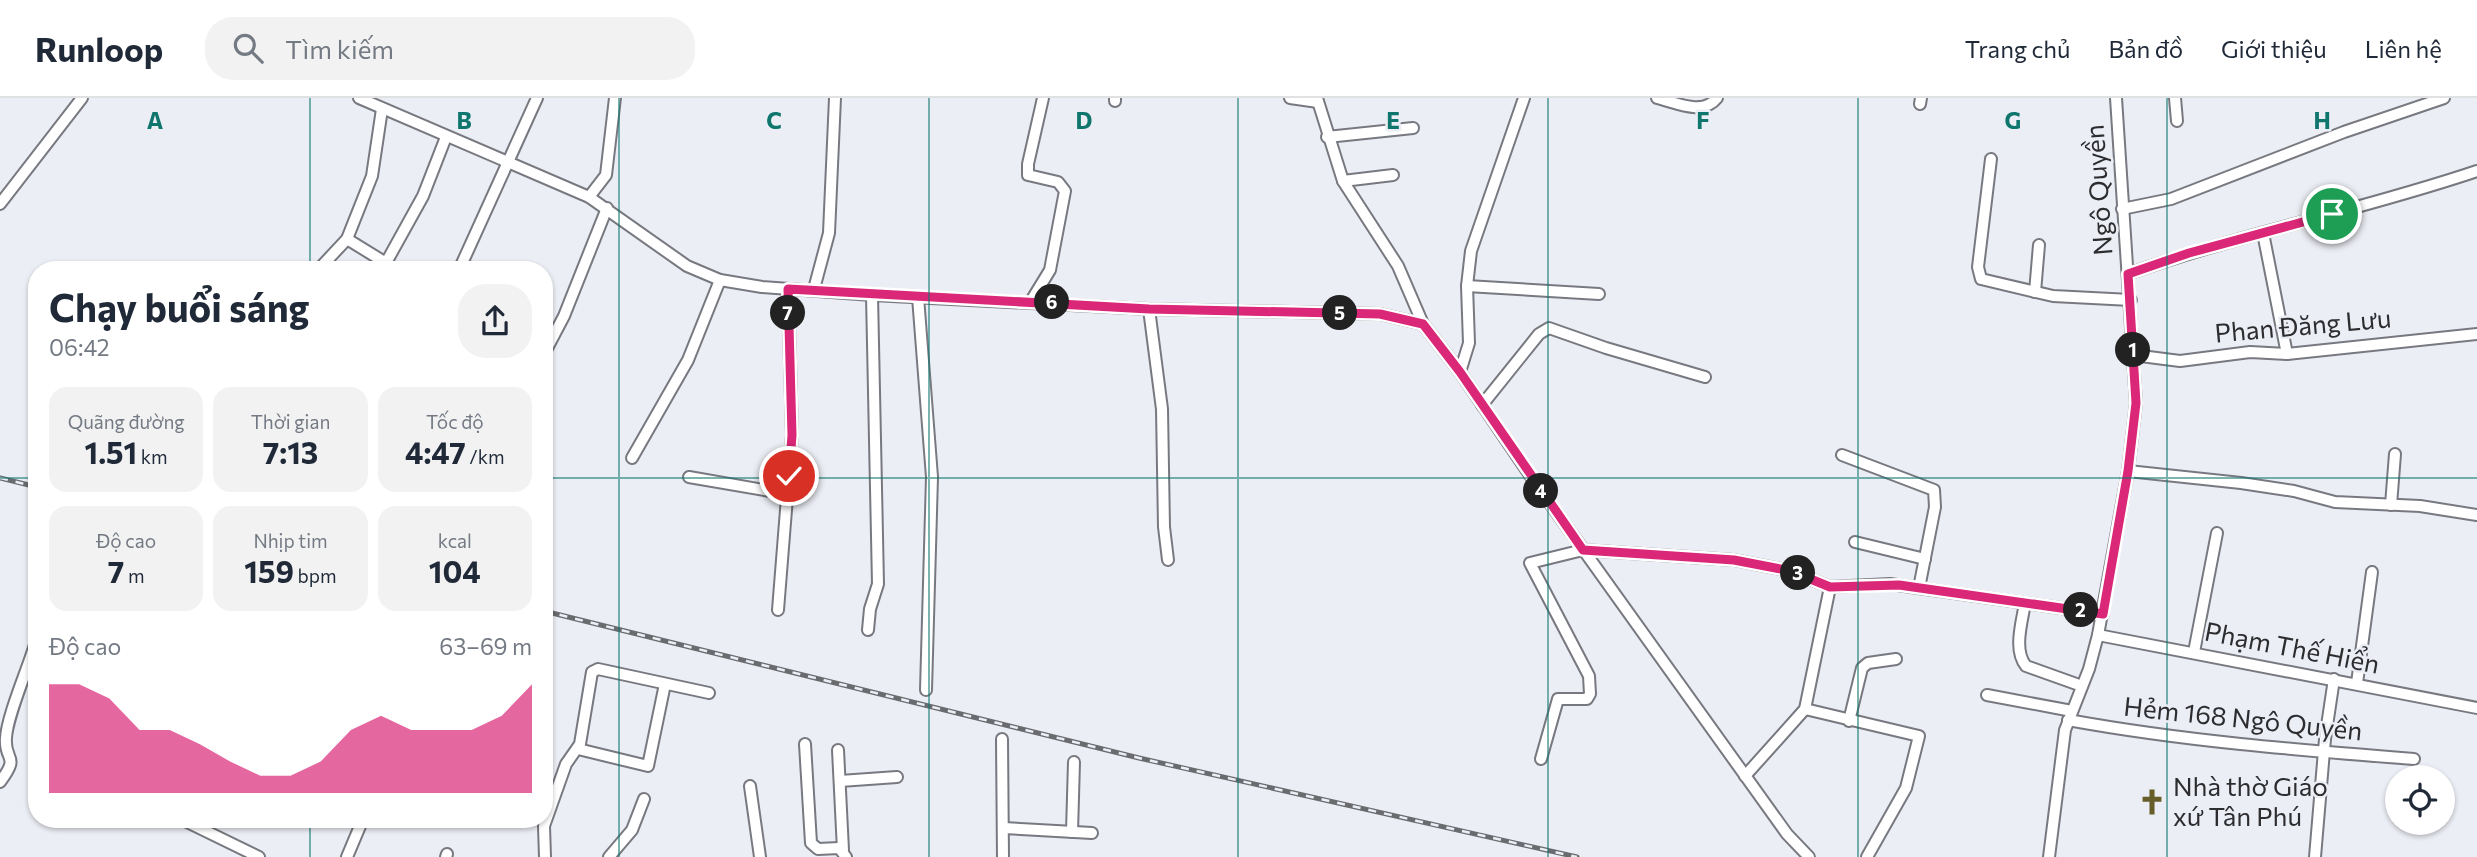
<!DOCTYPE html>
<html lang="vi">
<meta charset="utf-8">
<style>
:root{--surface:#fff;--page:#f2f2f3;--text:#1f2937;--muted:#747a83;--line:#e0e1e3;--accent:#db2777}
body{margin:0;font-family:Commissioner,sans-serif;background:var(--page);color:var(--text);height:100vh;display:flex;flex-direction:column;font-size:26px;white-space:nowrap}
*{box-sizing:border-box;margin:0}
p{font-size:23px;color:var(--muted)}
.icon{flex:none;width:38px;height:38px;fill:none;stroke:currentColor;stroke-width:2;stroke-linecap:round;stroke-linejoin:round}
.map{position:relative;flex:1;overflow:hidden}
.panel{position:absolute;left:28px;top:163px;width:525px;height:567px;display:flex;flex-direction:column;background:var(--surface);border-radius:28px;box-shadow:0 2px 5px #0004}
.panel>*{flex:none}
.tools{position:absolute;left:2385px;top:667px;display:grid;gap:14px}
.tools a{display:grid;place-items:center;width:70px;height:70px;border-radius:50%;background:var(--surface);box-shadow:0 2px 5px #0004;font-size:35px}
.pin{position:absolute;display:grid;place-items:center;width:60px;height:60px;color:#fff;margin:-30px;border:4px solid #fff;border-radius:50%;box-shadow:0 2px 7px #0007}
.km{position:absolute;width:35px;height:35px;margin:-18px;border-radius:50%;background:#222;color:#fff;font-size:19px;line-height:35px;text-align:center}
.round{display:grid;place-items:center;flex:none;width:74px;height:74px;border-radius:28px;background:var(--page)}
.head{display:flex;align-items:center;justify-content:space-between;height:119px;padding:0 21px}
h1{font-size:38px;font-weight:700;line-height:52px}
.stats{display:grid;grid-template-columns:repeat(3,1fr);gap:10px;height:119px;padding:7px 21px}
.stats div{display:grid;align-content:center;border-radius:18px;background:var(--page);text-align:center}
.stats b{font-size:30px;font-weight:700}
.stats small{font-size:19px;font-weight:400}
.stats p{font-size:19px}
.chart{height:196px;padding:14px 21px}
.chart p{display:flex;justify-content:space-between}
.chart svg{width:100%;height:126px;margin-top:7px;fill:var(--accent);opacity:.7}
header{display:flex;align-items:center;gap:42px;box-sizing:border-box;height:98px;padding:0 35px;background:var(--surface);border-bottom:2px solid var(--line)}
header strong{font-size:33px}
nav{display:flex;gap:38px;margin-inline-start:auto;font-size:24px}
.search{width:490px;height:63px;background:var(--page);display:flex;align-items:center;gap:18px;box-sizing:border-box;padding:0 24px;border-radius:28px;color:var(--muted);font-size:26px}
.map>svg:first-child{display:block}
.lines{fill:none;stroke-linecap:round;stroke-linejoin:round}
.minor-casing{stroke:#787980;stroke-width:14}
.minor{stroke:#fff;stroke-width:10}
.rail-casing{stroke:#6a6b6f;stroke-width:5}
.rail{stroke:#eceef5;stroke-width:2.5;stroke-dasharray:8;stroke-linecap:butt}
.route-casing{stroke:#fff;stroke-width:14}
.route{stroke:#db2777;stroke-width:9}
.grid{fill:none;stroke:#0f766e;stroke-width:2;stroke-opacity:0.55}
.labels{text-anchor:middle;stroke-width:5;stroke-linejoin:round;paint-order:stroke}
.street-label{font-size:26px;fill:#2d2d30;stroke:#eceef5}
.poi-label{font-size:26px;fill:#2d2d30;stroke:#eceef5;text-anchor:start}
.grid-label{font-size:23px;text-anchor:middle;font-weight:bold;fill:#0f766e;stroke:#eceef5;stroke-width:5;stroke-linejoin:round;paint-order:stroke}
</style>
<header>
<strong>Runloop</strong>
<div class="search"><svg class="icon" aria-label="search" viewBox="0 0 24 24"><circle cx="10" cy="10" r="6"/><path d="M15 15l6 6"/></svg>Tìm kiếm</div>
<nav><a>Trang chủ</a><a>Bản đồ</a><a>Giới thiệu</a><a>Liên hệ</a></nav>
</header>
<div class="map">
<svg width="2477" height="759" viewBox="0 0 2477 759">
<rect width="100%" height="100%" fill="#eceef5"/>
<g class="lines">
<!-- minor casing -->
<g class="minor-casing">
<g id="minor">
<polyline points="359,0 589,99 687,168 720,182 762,189 872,197 1149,211 1380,216 1423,226 1460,274 1534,383 1787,736 1809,759"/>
<polyline points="1290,0 1318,4"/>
<polyline points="1317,0 1343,83 1398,168 1423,226"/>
<path d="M1657 0C1677 5 1703 18 1717 0"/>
<polyline points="2175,0 2177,23"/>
<polyline points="1115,3 1115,0"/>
<polyline points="1920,6 1921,0"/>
<polyline points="1327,39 1413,30"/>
<polyline points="1991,61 1978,169 1981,181 2053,198 2131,202"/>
<polyline points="1343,83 1393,77"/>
<polyline points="589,99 606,77 615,0"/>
<polyline points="0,106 82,0"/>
<polyline points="2122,111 2171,101 2344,34 2444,0"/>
<polyline points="2263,135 2287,256"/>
<polyline points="347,141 386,165"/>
<polyline points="318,172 347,141 372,78 382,11"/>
<polyline points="382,172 423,98 446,39"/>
<polyline points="459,172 537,0"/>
<path d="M2128 176C2243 135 2362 112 2477 73"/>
<polyline points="1467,188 1599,196"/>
<polyline points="814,191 829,135 835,0"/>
<polyline points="2035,194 2039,147"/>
<polyline points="918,199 932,379 926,592"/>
<polyline points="1031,203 1050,172 1065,93 1058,84 1028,77 1028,66 1043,0"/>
<polyline points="1149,211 1162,311 1164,429 1168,462"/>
<polyline points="544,256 564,218 607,110"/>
<polyline points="2133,257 2180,263 2250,254 2287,256 2477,236"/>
<polyline points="1460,274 1469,245 1467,188 1471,153 1524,0"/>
<polyline points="1482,307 1539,236 1549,230 1606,250 1705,279"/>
<polyline points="1842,357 1934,392 1935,409 1919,490"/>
<polyline points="632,360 688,262 720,182"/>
<polyline points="2128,373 2241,385 2294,393 2335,404 2420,408 2477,417"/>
<polyline points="689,379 787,396"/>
<polyline points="2391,407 2395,356"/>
<polyline points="1855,444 1925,461"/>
<path d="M2025 505C2022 524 2013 552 2026 568L2082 588"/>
<polyline points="778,512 792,337 788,191"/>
<polyline points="868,532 870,511 878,486 872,197"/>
<polyline points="2098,537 2477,610"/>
<polyline points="2194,554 2217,435"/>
<polyline points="2357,585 2372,474"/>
<polyline points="1987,597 2072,613"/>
<polyline points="1805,611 1919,638 1906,690 1867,759"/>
<path d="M2068 622C2183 643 2298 652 2414 661"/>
<polyline points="1849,623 1862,570 1868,565 1896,561"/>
<polyline points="1002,641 1003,759"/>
<polyline points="805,646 811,745 818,751 839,750 846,759"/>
<polyline points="578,651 648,668 665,586"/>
<polyline points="838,652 843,752"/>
<polyline points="1541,661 1558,601 1587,601 1590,596 1589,578 1530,465 1583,452 1734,462 1791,473 1830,489 1890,486 2103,516"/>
<polyline points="1745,678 1805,611 1830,489"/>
<polyline points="840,683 897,679"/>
<path d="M0 684C21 656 4 664 6 640 7 617 30 566 37 540"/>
<polyline points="750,688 760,759"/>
<polyline points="181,721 259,759"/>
<polyline points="1003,730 1092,735"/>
<polyline points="1072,734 1074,664"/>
<polyline points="347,759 363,721"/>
<polyline points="446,759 447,756"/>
<polyline points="545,759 544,728 566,666 580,646 592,574 598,571 709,595"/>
<polyline points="609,759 632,732 644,701"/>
<polyline points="2049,759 2065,632 2089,571 2098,537 2128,373 2136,305 2116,0"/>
<polyline points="2315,759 2325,641 2334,581"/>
</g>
</g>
<!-- minor -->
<use href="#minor" class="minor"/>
<!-- rail casing -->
<g class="rail-casing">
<g id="rail">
<polyline points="0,380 37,389"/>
<polyline points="544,513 1139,660 1577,759"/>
</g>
</g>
<!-- rail -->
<use href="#rail" class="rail"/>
</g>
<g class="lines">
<!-- route casing -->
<g class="route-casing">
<polyline id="route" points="789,378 792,337 788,191 1149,211 1380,216 1423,226 1460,274 1583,452 1734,462 1791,473 1830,489 1899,487 2103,516 2128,373 2136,305 2128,176 2189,155 2332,116"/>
</g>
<!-- route -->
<use href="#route" class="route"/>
</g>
<!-- grid -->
<path class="grid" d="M310 0V172M619 0V759M929 0V759M1238 0V759M1548 0V759M1858 0V759M2167 0V759M0 380H37M544 380H2477M310 721V759"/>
<!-- icons -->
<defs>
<g id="church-bare" transform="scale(2.1)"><path d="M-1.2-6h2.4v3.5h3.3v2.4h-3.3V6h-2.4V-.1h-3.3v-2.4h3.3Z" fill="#665d29" stroke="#eceef5" stroke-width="2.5" paint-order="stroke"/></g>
</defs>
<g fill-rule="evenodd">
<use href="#church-bare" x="2152" y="704"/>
</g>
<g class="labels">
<!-- street labels -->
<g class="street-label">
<text transform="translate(2099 92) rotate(-94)" y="9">Ngô Quyền</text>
<text transform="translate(2303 228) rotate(-5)" y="9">Phan Đăng Lưu</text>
<text transform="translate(2292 550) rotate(11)" y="9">Phạm Thế Hiển</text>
<text transform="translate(2243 621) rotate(6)" y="9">Hẻm 168 Ngô Quyền</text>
</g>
<!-- poi labels -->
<g class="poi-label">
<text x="2173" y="698">Nhà thờ Giáo<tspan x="2173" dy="30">xứ Tân Phú</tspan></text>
</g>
</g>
<g class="grid-label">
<text x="155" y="31">A</text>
<text x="464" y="31">B</text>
<text x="774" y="31">C</text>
<text x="1084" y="31">D</text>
<text x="1393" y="31">E</text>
<text x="1703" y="31">F</text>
<text x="2013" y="31">G</text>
<text x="2322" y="31">H</text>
</g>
</svg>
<div class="tools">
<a><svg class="icon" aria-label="locate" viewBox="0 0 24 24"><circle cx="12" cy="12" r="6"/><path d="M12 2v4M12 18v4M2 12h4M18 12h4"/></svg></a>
</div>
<div class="pin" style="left:2332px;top:116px;background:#1e9e55"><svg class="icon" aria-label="arrive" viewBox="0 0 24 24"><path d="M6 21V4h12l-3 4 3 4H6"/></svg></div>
<div class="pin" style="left:789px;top:378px;background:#d93025"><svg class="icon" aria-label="check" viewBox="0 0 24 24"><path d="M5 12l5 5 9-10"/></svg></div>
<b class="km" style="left:2133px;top:252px">1</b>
<b class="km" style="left:2081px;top:512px">2</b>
<b class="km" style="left:1798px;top:475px">3</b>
<b class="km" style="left:1541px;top:393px">4</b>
<b class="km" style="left:1340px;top:215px">5</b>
<b class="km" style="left:1052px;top:204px">6</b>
<b class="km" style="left:788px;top:215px">7</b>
<section class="panel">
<div class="head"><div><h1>Chạy buổi sáng</h1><p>06:42</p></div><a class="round"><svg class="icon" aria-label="share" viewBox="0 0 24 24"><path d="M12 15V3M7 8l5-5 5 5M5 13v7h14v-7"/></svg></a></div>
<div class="stats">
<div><p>Quãng đường</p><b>1.51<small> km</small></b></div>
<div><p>Thời gian</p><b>7:13</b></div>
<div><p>Tốc độ</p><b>4:47<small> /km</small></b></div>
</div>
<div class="stats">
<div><p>Độ cao</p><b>7<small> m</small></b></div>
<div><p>Nhịp tim</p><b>159<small> bpm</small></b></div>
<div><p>kcal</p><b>104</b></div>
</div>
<div class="chart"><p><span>Độ cao</span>63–69 m</p>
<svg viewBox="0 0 160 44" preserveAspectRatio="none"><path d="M0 44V6L10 6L20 11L30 22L40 22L50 27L60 33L70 38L80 38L90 33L100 22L110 17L120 22L130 22L140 22L150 17L160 6V44z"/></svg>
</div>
</section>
</div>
